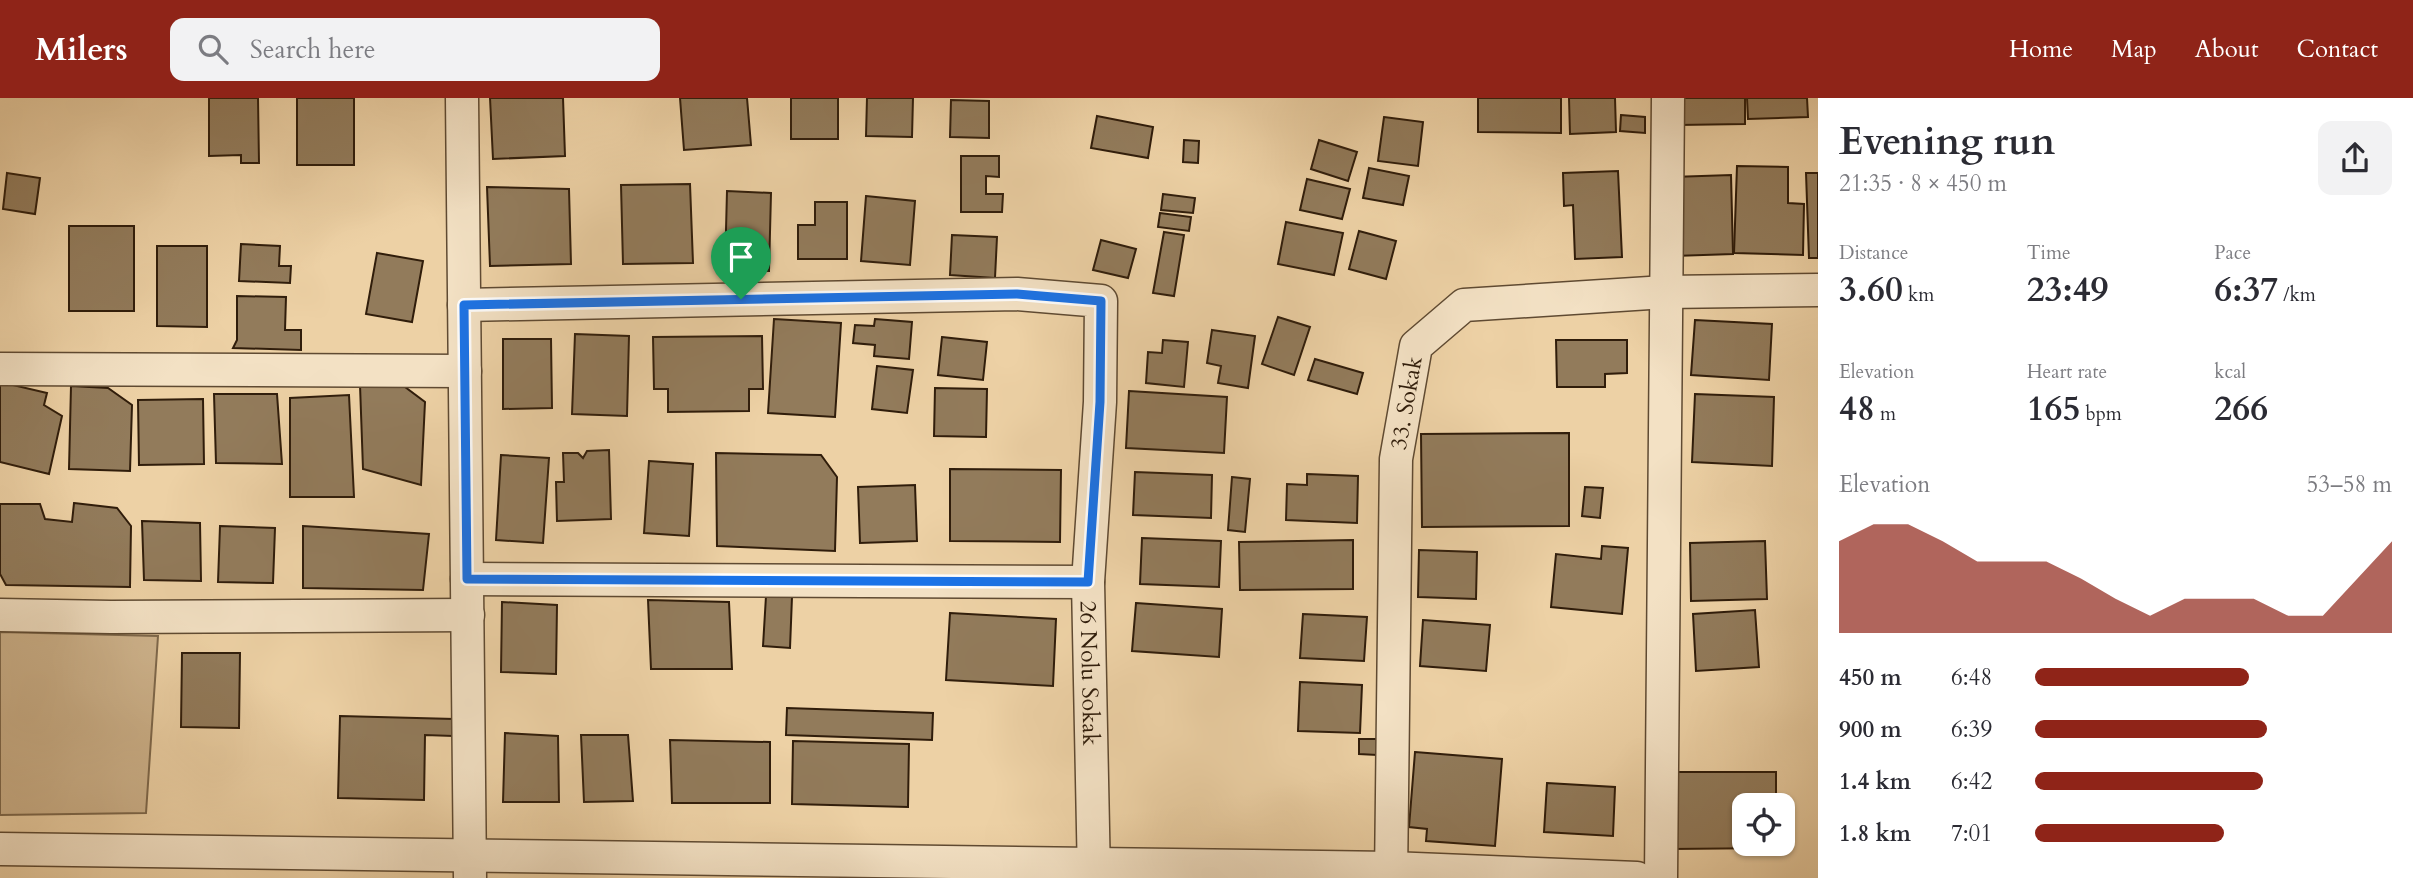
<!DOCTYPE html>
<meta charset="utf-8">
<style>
:root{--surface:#fff;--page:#f2f2f3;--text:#2b2b33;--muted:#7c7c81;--accent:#8f2418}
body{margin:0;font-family:Cardo,serif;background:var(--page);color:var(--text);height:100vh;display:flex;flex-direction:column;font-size:26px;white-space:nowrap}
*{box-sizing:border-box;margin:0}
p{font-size:23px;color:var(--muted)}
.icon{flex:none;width:38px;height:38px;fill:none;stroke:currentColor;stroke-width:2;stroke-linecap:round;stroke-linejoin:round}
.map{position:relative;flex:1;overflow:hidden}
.details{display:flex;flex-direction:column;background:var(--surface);width:595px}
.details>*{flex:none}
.buttons{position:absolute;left:1732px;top:695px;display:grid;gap:14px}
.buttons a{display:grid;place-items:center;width:63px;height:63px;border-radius:14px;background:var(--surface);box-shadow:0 2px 5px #0004;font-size:35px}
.pin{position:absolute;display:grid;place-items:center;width:60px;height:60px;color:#fff;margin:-72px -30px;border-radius:50% 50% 50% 0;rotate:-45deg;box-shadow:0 0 7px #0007}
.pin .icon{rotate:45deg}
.round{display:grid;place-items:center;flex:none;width:74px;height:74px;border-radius:14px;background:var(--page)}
.head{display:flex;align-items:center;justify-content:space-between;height:119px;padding:0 21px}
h1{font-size:38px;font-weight:700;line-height:52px}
.figures{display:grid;grid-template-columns:repeat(3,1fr);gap:10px;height:119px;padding:7px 21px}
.figures div{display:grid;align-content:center}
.figures b{font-size:35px;font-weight:700}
.figures small{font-size:19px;font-weight:400}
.figures p{font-size:19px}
.chart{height:196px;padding:14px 21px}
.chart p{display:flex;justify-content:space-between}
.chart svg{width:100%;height:126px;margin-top:7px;fill:var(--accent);opacity:.7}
ul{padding:0 21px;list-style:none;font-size:23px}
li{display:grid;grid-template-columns:112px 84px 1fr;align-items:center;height:52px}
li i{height:18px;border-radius:9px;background:var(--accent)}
header{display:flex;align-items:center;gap:42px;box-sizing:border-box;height:98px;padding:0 35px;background:var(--accent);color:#fff}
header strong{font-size:33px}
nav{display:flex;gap:38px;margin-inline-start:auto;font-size:24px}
.search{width:490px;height:63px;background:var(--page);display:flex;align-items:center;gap:18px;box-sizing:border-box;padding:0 24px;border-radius:14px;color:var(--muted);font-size:26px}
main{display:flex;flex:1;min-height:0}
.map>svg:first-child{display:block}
.green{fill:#cdb28b;stroke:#7e684b;stroke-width:2}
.building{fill:#927b5b;stroke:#301d0b;stroke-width:2}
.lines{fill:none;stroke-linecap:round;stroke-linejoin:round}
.minor-casing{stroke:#5f4a32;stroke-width:35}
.minor{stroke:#f3e1c4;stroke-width:32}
.route-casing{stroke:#fff;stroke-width:14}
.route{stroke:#1a73e8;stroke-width:9}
.labels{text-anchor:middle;stroke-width:5;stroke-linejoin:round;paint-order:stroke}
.street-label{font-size:23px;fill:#301d0b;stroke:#f3e1c4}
</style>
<header>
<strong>Milers</strong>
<div class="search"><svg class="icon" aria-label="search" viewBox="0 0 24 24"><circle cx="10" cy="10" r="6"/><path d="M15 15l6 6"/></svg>Search here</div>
<nav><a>Home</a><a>Map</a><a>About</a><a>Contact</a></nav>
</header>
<main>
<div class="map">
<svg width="1818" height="780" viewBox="0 0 1818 780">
<rect width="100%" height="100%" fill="#edd1a5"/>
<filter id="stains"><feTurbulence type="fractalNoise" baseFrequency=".00286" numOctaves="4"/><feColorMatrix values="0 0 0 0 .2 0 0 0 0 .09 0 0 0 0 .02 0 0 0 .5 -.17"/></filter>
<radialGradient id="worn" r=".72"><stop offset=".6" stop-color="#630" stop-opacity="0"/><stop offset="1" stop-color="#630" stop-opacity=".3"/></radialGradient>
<!-- green -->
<polygon class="green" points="0,534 158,538 146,715 0,717"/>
<!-- building -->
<g class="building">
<polygon points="209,0 258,0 259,65 241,65 241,57 209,58"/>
<rect x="297" y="0" width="57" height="67"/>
<polygon points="490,0 563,0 565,58 493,61"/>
<polygon points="680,0 747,0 751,47 684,52"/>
<rect x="791" y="0" width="47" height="41"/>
<polygon points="867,0 913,0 912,39 866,38"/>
<polygon points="1478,0 1561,0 1561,35 1478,34"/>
<polygon points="1569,0 1615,0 1616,34 1570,36"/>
<polygon points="1677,0 1745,0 1745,26 1678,27"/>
<polygon points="1747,0 1807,0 1808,19 1748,21"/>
<polygon points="951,2 989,3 989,40 950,39"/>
<polygon points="1621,17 1645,19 1645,35 1620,33"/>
<polygon points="1097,18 1153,29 1148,60 1091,50"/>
<polygon points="1384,19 1423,24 1418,68 1378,63"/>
<polygon points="1184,42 1199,43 1198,65 1183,64"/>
<polygon points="1319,42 1357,54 1348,83 1311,71"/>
<polygon points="961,58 999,58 999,79 986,78 986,96 1003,96 1002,114 961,114"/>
<polygon points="1737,68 1788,69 1788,105 1804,106 1803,157 1734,155"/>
<polygon points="1369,70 1409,78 1403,107 1363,100"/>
<polygon points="1618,73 1622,159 1575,161 1573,107 1564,108 1563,75"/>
<polygon points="7,75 40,80 35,116 3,111"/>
<polygon points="1806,75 1818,75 1818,160 1809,160"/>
<polygon points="1731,77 1733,156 1674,158 1672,79"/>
<polygon points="1307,81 1350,91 1342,121 1300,112"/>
<polygon points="690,86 693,165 623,166 621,87"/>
<polygon points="487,89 569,91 571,166 490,168"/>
<polygon points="727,93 771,95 769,173 725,171"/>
<polygon points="1163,96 1195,100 1193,115 1161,112"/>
<polygon points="866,98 915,103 910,167 861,163"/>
<polygon points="815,104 847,104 847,161 798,161 798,127 815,127"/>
<polygon points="1160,115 1191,119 1189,133 1158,129"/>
<polygon points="1286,124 1343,135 1334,177 1278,166"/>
<rect x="69" y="128" width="65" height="85"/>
<polygon points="1359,133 1396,143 1386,181 1349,171"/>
<polygon points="1164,134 1184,137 1174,198 1153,195"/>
<polygon points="952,137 997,139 995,180 950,177"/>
<polygon points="1101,142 1136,151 1128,180 1093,172"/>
<polygon points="241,146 280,148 279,168 291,168 290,185 239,183"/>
<polygon points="157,148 207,148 207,229 157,228"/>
<polygon points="377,155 423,163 412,224 366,216"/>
<polygon points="237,198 286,199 285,232 301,232 301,252 233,250 237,242"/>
<polygon points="1278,219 1310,229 1294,277 1262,266"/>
<polygon points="774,221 841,225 835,319 768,315"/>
<polygon points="875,221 912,224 909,261 874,258 875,247 853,245 855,227 874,228"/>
<polygon points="1695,222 1772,226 1769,282 1691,277"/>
<polygon points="1212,232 1255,238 1248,290 1218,285 1221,268 1207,265"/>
<polygon points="575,236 629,238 627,318 572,316"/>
<polygon points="762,238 763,291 749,291 749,313 668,314 668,291 654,291 653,239"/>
<polygon points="942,239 987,244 983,282 938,277"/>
<polygon points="503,241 551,241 552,310 503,311"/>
<polygon points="1163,242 1188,244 1184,289 1146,285 1148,254 1162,255"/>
<polygon points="1556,242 1627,242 1627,275 1605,276 1605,289 1557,289"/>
<polygon points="1315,261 1363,275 1357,296 1308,282"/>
<polygon points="877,268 913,272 907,315 872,311"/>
<polygon points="0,284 47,295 44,307 62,318 49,376 0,364"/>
<polygon points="360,287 405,289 425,304 421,387 363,371"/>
<polygon points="71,288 108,290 132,307 130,373 69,371"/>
<polygon points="935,290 987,291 986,339 934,338"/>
<polygon points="1129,293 1227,299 1224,355 1126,350"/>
<polygon points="214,296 277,296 282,366 216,365"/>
<polygon points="1695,296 1774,299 1772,368 1692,364"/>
<polygon points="349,297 354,399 290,399 290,300"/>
<polygon points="203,301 204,366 139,367 138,302"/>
<polygon points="1569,335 1569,428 1422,429 1421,336"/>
<polygon points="609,352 611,421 557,423 556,384 564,384 563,355 578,355 583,360 587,353"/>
<polygon points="716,355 821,357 837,379 835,453 717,448"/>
<polygon points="501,357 549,360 543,445 496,442"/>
<polygon points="649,363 693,366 689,438 644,435"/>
<polygon points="950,371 1061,372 1060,444 950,443"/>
<polygon points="1135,374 1212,377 1211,420 1133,417"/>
<polygon points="1307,376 1358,378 1357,425 1286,422 1287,386 1307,387"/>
<polygon points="1232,379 1250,381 1245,434 1228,432"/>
<polygon points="915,387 917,443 860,445 858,389"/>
<polygon points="1585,389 1603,390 1600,420 1582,418"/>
<polygon points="74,405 117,410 131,428 130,489 6,487 0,476 0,406 40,406 45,421 72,424"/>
<polygon points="142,423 200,425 201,483 144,482"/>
<polygon points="220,428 275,430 273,485 218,484"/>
<polygon points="303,428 429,436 423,492 303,490"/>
<polygon points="1142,440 1221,443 1219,489 1140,486"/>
<polygon points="1353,442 1353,491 1240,492 1239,444"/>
<polygon points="1765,443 1767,501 1691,503 1690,445"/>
<polygon points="1602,448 1628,450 1622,516 1551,509 1556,456 1601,461"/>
<polygon points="1419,452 1477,454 1476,501 1418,499"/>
<polygon points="766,498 792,499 790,550 763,548"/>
<polygon points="648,502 729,504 732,571 651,571"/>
<polygon points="502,504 557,507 556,576 501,574"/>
<polygon points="1136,505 1222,511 1219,559 1132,553"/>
<polygon points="1755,512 1759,569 1696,573 1693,516"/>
<polygon points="950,515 1056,521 1053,588 946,582"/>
<polygon points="1303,516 1367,519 1364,563 1300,560"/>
<polygon points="1423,522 1490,527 1486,573 1420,568"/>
<polygon points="182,555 240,555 239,630 181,629"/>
<polygon points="1300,584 1362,587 1360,635 1298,633"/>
<polygon points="787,610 933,615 932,642 786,637"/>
<polygon points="340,618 454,621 453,638 425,637 424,702 338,700"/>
<polygon points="505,635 558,638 559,704 503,704"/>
<polygon points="581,637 628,637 633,703 584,704"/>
<polygon points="1359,641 1377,641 1377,657 1359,656"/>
<polygon points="670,642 770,644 770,705 672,705"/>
<polygon points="793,643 909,646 908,709 792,706"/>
<polygon points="1415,654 1502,661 1495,748 1426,743 1427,731 1409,729"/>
<polygon points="1670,674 1776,674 1776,707 1745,707 1745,746 1776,746 1776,750 1671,751"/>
<polygon points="1547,685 1615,689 1613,738 1544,734"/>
</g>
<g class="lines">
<!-- minor casing -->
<g class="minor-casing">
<g id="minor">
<polyline points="462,0 470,780"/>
<path id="s1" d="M464 207 1017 196 1101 203 1100 304 1088 484 1094 780"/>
<polyline points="0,271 465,273"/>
<polyline points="467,481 1088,484"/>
<polyline points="0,517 111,519 468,517"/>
<polyline points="0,751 1391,770 1637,780"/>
<path id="s2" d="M1391 780 1396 361 1416 248 1464 207 1665 194 1818 192"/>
<polyline points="1661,780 1668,0"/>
</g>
</g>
<!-- minor -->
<use href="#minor" class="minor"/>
</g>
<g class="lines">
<!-- route casing -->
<g class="route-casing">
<polygon id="route" points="1017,196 1101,203 1100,304 1088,484 467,481 464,207"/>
</g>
<!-- route -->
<use href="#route" class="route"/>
</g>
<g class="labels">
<!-- street labels -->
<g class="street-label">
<text dy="8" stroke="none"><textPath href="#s2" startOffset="476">33. Sokak</textPath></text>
<text dy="8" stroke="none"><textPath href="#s1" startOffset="1010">26 Nolu Sokak</textPath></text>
</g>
</g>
<rect width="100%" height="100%" filter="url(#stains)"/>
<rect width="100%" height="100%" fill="url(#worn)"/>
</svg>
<div class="buttons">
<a><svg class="icon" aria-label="locate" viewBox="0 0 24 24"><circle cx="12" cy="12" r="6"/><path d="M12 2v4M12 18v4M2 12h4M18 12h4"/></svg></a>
</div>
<div class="pin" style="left:741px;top:201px;background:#1e9e55"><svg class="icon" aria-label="arrive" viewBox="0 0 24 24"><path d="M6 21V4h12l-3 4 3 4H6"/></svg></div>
</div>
<section class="details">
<div class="head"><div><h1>Evening run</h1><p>21:35 · 8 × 450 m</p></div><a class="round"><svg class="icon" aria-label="share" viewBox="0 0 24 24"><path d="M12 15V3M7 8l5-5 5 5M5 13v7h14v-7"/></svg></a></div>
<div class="figures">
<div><p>Distance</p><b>3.60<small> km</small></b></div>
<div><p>Time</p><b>23:49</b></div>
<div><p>Pace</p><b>6:37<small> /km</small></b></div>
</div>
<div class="figures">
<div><p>Elevation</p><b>48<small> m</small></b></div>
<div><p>Heart rate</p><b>165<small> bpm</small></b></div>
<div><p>kcal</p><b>266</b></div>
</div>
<div class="chart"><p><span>Elevation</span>53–58 m</p>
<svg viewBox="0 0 160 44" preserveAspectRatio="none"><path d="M0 44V12L10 6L20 6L30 12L40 19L50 19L60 19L70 25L80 32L90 38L100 32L110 32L120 32L130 38L140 38L150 25L160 12V44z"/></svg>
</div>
<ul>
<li><b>450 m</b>6:48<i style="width:60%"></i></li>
<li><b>900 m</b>6:39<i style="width:65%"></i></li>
<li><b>1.4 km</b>6:42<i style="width:64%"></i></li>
<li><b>1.8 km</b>7:01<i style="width:53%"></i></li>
</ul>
</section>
</main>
